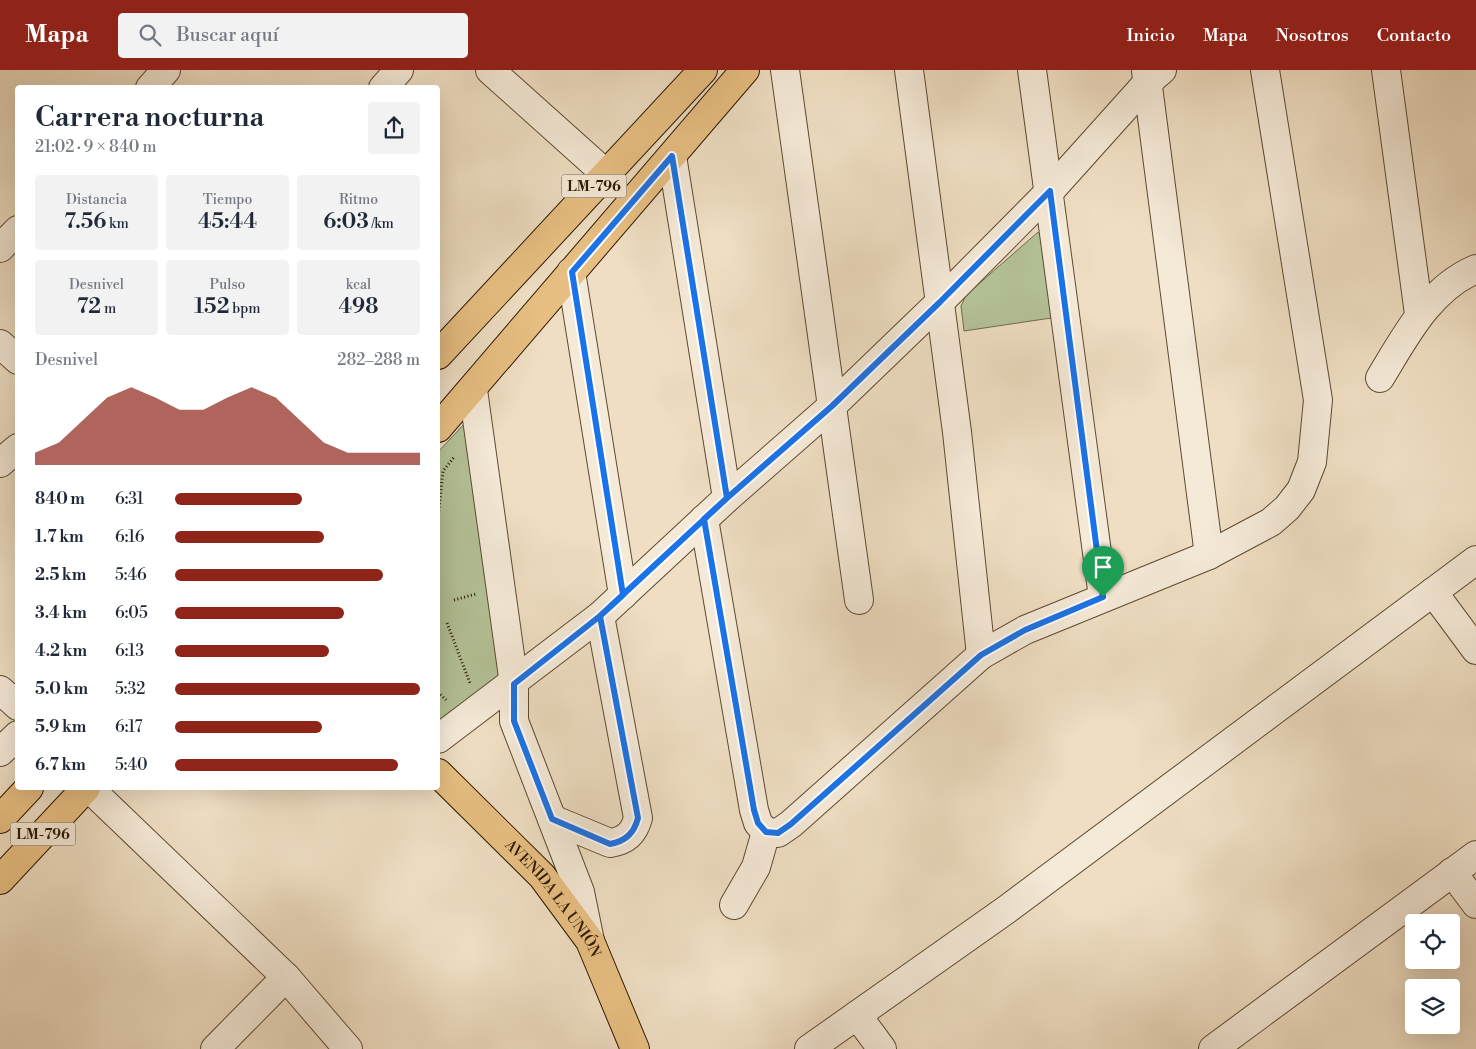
<!DOCTYPE html>
<html lang="es">
<meta charset="utf-8">
<style>
:root{--surface:#fff;--page:#f2f2f3;--text:#1f2937;--muted:#747a83;--accent:#8f2418}
body{margin:0;font-family:"Libre Bodoni",serif;background:var(--page);color:var(--text);height:100vh;display:flex;flex-direction:column;font-size:19px;white-space:nowrap}
*{box-sizing:border-box;margin:0}
p{font-size:16px;color:var(--muted)}
.icon{flex:none;width:28px;height:28px;fill:none;stroke:currentColor;stroke-width:2;stroke-linecap:round;stroke-linejoin:round}
.map{position:relative;flex:1;overflow:hidden}
.panel{position:absolute;left:15px;top:15px;width:425px;height:705px;display:flex;flex-direction:column;background:var(--surface);border-radius:5px;box-shadow:0 5px 20px #0002}
.panel>*{flex:none}
.controls{position:absolute;left:1405px;top:844px;display:grid;gap:10px}
.controls a{display:grid;place-items:center;width:55px;height:55px;border-radius:5px;background:var(--surface);box-shadow:0 5px 20px #0002;font-size:25px}
.pin{position:absolute;display:grid;place-items:center;width:42px;height:42px;color:#fff;margin:-51px -21px;border-radius:50% 50% 50% 0;rotate:-45deg;box-shadow:0 0 5px #0007}
.pin .icon{rotate:45deg}
.round{display:grid;place-items:center;flex:none;width:52px;height:52px;border-radius:5px;background:var(--page)}
.overview{display:flex;align-items:center;justify-content:space-between;height:85px;padding:0 20px}
h1{font-size:28px;font-weight:600;line-height:38px}
.figures{display:grid;grid-template-columns:repeat(3,1fr);gap:8px;height:85px;padding:5px 20px}
.figures div{display:grid;align-content:center;border-radius:5px;background:var(--page);text-align:center}
.figures b{font-size:21px;font-weight:600}
.figures small{font-size:14px;font-weight:400}
.figures p{font-size:14px}
.chart{height:140px;padding:10px 20px}
.chart p{display:flex;justify-content:space-between}
.chart svg{width:100%;height:90px;margin-top:5px;fill:var(--accent);opacity:.7}
ul{padding:0 20px;list-style:none;font-size:16px}
li{display:grid;grid-template-columns:80px 60px 1fr;align-items:center;height:38px}
li i{height:12px;border-radius:6px;background:var(--accent)}
header{display:flex;align-items:center;gap:30px;box-sizing:border-box;height:70px;padding:0 25px;background:var(--accent);color:#fff}
header strong{font-size:24px}
nav{display:flex;gap:28px;margin-inline-start:auto;font-size:18px}
.search{width:350px;height:45px;background:var(--page);display:flex;align-items:center;gap:12px;box-sizing:border-box;padding:0 18px;border-radius:5px;color:var(--muted);font-size:19px}
.map>svg:first-child{display:block}
.green{fill:#b4c298;stroke:#706d4c}
.lines{fill:none;stroke-linecap:round;stroke-linejoin:round}
.minor-casing{stroke:#5d4a31;stroke-width:30}
.major-casing{stroke:#2c1800;stroke-width:30}
.path{stroke:#2c1800;stroke-width:3;stroke-dasharray:1 2.5;stroke-linecap:butt}
.minor{stroke:#f5ead8;stroke-width:28}
.major{stroke:#e8bf82;stroke-width:28}
.route-casing{stroke:#fff;stroke-width:10}
.route{stroke:#1a73e8;stroke-width:6}
.labels{text-anchor:middle;stroke-width:4;stroke-linejoin:round;paint-order:stroke}
.shield{fill:#f5ead8;stroke:#685741;stroke-width:1}
.shield-label{font-size:14px;font-weight:bold;fill:#2c1800}
.street-label{font-size:15px;fill:#2c1800;stroke:#f5ead8}
</style>
<header>
<strong>Mapa</strong>
<div class="search"><svg class="icon" aria-label="search" viewBox="0 0 24 24"><circle cx="10" cy="10" r="6"/><path d="M15 15l6 6"/></svg>Buscar aquí</div>
<nav><a>Inicio</a><a>Mapa</a><a>Nosotros</a><a>Contacto</a></nav>
</header>
<div class="map">
<svg width="1476" height="979" viewBox="0 0 1476 979">
<rect width="100%" height="100%" fill="#efdec3"/>
<filter id="stains"><feTurbulence type="fractalNoise" baseFrequency=".004" numOctaves="4"/><feColorMatrix values="0 0 0 0 .2 0 0 0 0 .09 0 0 0 0 .02 0 0 0 .5 -.17"/></filter>
<radialGradient id="worn" r=".72"><stop offset=".6" stop-color="#630" stop-opacity="0"/><stop offset="1" stop-color="#630" stop-opacity=".3"/></radialGradient>
<!-- green -->
<g class="green">
<polygon points="1042,161 1058,247 964,261 961,236 966,225 1037,163"/>
<polygon points="466,352 507,604 447,658 438,649 438,382"/>
</g>
<g class="lines">
<!-- minor casing -->
<g class="minor-casing">
<g id="minor">
<polyline points="490,0 606,104"/>
<polyline points="785,0 859,530"/>
<polyline points="909,0 957,362 981,585"/>
<polyline points="1032,0 1103,527"/>
<polyline points="1386,0 1419,244"/>
<polyline points="1146,1 1209,485"/>
<polyline points="150,18 166,0"/>
<polyline points="383,18 399,0"/>
<polyline points="672,86 727,428"/>
<polyline points="0,178 18,160"/>
<polyline points="571,202 623,525"/>
<polyline points="0,274 18,290"/>
<path d="M1380 308C1405 267 1429 219 1476 199"/>
<polyline points="473,320 514,614 514,651 580,822 590,871"/>
<polyline points="0,393 18,378"/>
<polyline points="704,449 754,740 758,753 766,762 778,763 791,754 981,585 1025,560 1209,485 1271,452 1287,438 1301,420 1312,392 1318,330 1265,0"/>
<polyline points="1433,522 1476,580"/>
<polyline points="0,620 18,636"/>
<polyline points="438,669 600,546 727,428 832,336 940,232 1050,121 1147,13 1162,0"/>
<polyline points="0,682 18,665"/>
<polyline points="89,718 286,907 348,979"/>
<path d="M552 749 610 773C626 771 634 763 638 748L600 546"/>
<polyline points="1452,802 1476,834"/>
<polyline points="734,835 756,797 766,762"/>
<polyline points="857,945 882,979"/>
<polyline points="215,979 286,907"/>
<polyline points="809,979 1006,840 1476,490"/>
<polyline points="1213,979 1476,785"/>
</g>
</g>
<!-- major casing -->
<g class="major-casing">
<g id="major">
<polyline points="438,285 703,0"/>
<polyline points="438,358 745,0"/>
<path id="s1" d="M438 703 542 806 590 871 635 979"/>
<polyline points="0,749 29,718"/>
<polyline points="0,810 86,718"/>
</g>
</g>
<!-- path -->
<g class="path">
<polyline points="438,448 443,401 455,386"/>
<polyline points="454,530 476,524"/>
<polyline points="447,553 470,613"/>
<polyline points="438,622 446,630"/>
</g>
<!-- minor -->
<use href="#minor" class="minor"/>
<!-- major -->
<use href="#major" class="major"/>
</g>
<g class="lines">
<!-- route casing -->
<g class="route-casing">
<path id="route" d="M1103 527 1025 560 981 585 791 754 778 763 766 762 758 753 754 740 704 449 727 428 672 86 572 202 623 525 600 546 514 614V651L552 749 610 774C626 771 634 763 638 748L600 546 727 428 832 336 940 232 1050 121 1103 527"/>
</g>
<!-- route -->
<use href="#route" class="route"/>
</g>
<g class="labels">
<!-- shield labels -->
<g class="shield">
<rect x="561.5" y="104.5" width="65" height="23" rx="4"/>
<rect x="10.5" y="752.5" width="65" height="23" rx="4"/>
</g>
<g class="shield-label">
<text x="594" y="121">LM-796</text>
<text x="43" y="769">LM-796</text>
</g>
<!-- street labels -->
<g class="street-label">
<text dy="5" stroke="none"><textPath href="#s1" startOffset="171">AVENIDA LA UNIÓN</textPath></text>
</g>
</g>
<rect width="100%" height="100%" filter="url(#stains)"/>
<rect width="100%" height="100%" fill="url(#worn)"/>
</svg>
<div class="controls">
<a><svg class="icon" aria-label="locate" viewBox="0 0 24 24"><circle cx="12" cy="12" r="6"/><path d="M12 2v4M12 18v4M2 12h4M18 12h4"/></svg></a>
<a><svg class="icon" aria-label="layers" viewBox="0 0 24 24"><path d="M12 4l9 5-9 5-9-5zM3 14l9 5 9-5"/></svg></a>
</div>
<div class="pin" style="left:1103px;top:527px;background:#1e9e55"><svg class="icon" aria-label="arrive" viewBox="0 0 24 24"><path d="M6 21V4h12l-3 4 3 4H6"/></svg></div>
<section class="panel">
<div class="overview"><div><h1>Carrera nocturna</h1><p>21:02 · 9 × 840 m</p></div><a class="round"><svg class="icon" aria-label="share" viewBox="0 0 24 24"><path d="M12 15V3M7 8l5-5 5 5M5 13v7h14v-7"/></svg></a></div>
<div class="figures">
<div><p>Distancia</p><b>7.56<small> km</small></b></div>
<div><p>Tiempo</p><b>45:44</b></div>
<div><p>Ritmo</p><b>6:03<small> /km</small></b></div>
</div>
<div class="figures">
<div><p>Desnivel</p><b>72<small> m</small></b></div>
<div><p>Pulso</p><b>152<small> bpm</small></b></div>
<div><p>kcal</p><b>498</b></div>
</div>
<div class="chart"><p><span>Desnivel</span>282–288 m</p>
<svg viewBox="0 0 160 44" preserveAspectRatio="none"><path d="M0 44V38L10 33L20 22L30 11L40 6L50 11L60 17L70 17L80 11L90 6L100 11L110 22L120 33L130 38L140 38L150 38L160 38V44z"/></svg>
</div>
<ul>
<li><b>840 m</b>6:31<i style="width:52%"></i></li>
<li><b>1.7 km</b>6:16<i style="width:61%"></i></li>
<li><b>2.5 km</b>5:46<i style="width:85%"></i></li>
<li><b>3.4 km</b>6:05<i style="width:69%"></i></li>
<li><b>4.2 km</b>6:13<i style="width:63%"></i></li>
<li><b>5.0 km</b>5:32<i style="width:100%"></i></li>
<li><b>5.9 km</b>6:17<i style="width:60%"></i></li>
<li><b>6.7 km</b>5:40<i style="width:91%"></i></li>
</ul>
</section>
</div>
